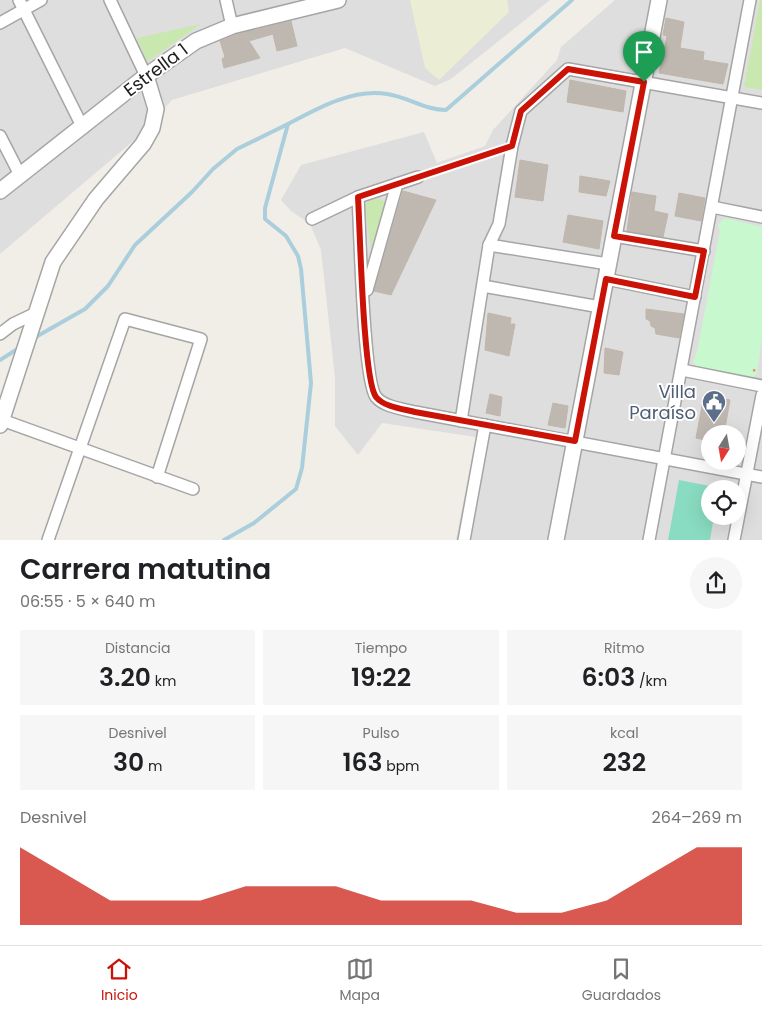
<!DOCTYPE html>
<html lang="es">
<meta charset="utf-8">
<style>
:root{--surface:#fff;--page:#f6f6f6;--text:#202124;--muted:#757577;--line:#e0e0e0;--accent:#ca1207}
body{margin:0;font-family:Poppins,sans-serif;background:var(--page);color:var(--text);height:100vh;display:flex;flex-direction:column;font-size:19px;white-space:nowrap}
*{box-sizing:border-box;margin:0}
p{font-size:16px;color:var(--muted)}
.icon{flex:none;width:28px;height:28px;fill:none;stroke:currentColor;stroke-width:2;stroke-linecap:round;stroke-linejoin:round}
.map{position:relative;height:540px;overflow:hidden}
.sheet{display:flex;flex-direction:column;background:var(--surface);flex:1}
.sheet>*{flex:none}
.needle{width:32px;rotate:191deg}
.controls{position:absolute;left:701px;top:425px;display:grid;gap:10px}
.controls a{display:grid;place-items:center;width:45px;height:45px;border-radius:50%;background:var(--surface);box-shadow:0 5px 20px #0002;font-size:25px}
.pin{position:absolute;display:grid;place-items:center;width:42px;height:42px;color:#fff;margin:-51px -21px;border-radius:50% 50% 50% 0;rotate:-45deg;box-shadow:0 0 5px #0007}
.pin .icon{rotate:45deg}
.round{display:grid;place-items:center;flex:none;width:52px;height:52px;border-radius:26px;background:var(--page)}
.summary{display:flex;align-items:center;justify-content:space-between;height:85px;padding:0 20px}
h1{font-size:28px;font-weight:600;line-height:38px}
.metrics{display:grid;grid-template-columns:repeat(3,1fr);gap:8px;height:85px;padding:5px 20px}
.metrics div{display:grid;align-content:center;border-radius:0px;background:var(--page);text-align:center}
.metrics b{font-size:25px;font-weight:600}
.metrics small{font-size:14px;font-weight:400}
.metrics p{font-size:14px}
.chart{height:140px;padding:10px 20px}
.chart p{display:flex;justify-content:space-between}
.chart svg{width:100%;height:90px;margin-top:5px;fill:var(--accent);opacity:.7}
.menu{display:flex;justify-content:space-around;align-items:center;height:70px;border-top:1px solid var(--line);background:var(--surface);font-size:14px;color:var(--muted)}
.menu a{display:grid;justify-items:center;gap:2px}
.menu .on{color:var(--accent)}
.map>svg:first-child{display:block}
.residential{fill:#dfdede;fill-rule:evenodd}
.farmland{fill:#ebeed4}
.grass{fill:#c9e8b0}
.park{fill:#c8f8ce}
.pitch{fill:#89dcc1}
.lines{fill:none;stroke-linecap:round;stroke-linejoin:round}
.stream{stroke:#aacedc;stroke-width:4}
.building{fill:#beb8b1;stroke:#c2b6aa}
.minor-casing{stroke:#a5a5a5;stroke-width:14}
.tertiary-casing{stroke:#a5a5a5;stroke-width:18}
.path{stroke:#f58874;stroke-width:2.5;stroke-dasharray:2.5 2.5;stroke-linecap:butt}
.minor{stroke:#fff;stroke-width:11}
.tertiary{stroke:#fff;stroke-width:15}
.route-casing{stroke:#fff;stroke-width:10}
.route{stroke:#ca1207;stroke-width:6}
.labels{text-anchor:middle;stroke-width:4;stroke-linejoin:round;paint-order:stroke}
.street-label{font-size:18px;fill:#212121;stroke:#fff}
.service-label{font-size:18px;fill:#4e5e75;stroke:#fff;text-anchor:end}
</style>
<div class="map">
<svg width="762" height="540" viewBox="0 0 762 540">
<rect width="100%" height="100%" fill="#f1eee8"/>
<!-- residential -->
<g class="residential">
<polygon points="0,0 550,0 451,79 435,86 345,48 172,100 138,137 0,254"/>
<path d="M615 0H762V540H456L476 437 382 423 358 455 335 426V378L321 250 310 224 291 211 281 200 301 165 424 132 437 163 485 146 493 130 557 60 561 47ZM710 434H738V461H710ZM710 489H738V516H710Z"/>
</g>
<!-- farmland -->
<polygon class="farmland" points="410,0 507,0 509,12 439,80 425,68"/>
<!-- grass -->
<g class="grass">
<polygon points="760,0 762,0 762,90 744,87"/>
<polygon points="201,24 147,62 137,38"/>
<polygon points="379,198 385,202 371,250 365,206 368,201"/>
</g>
<!-- park -->
<polygon class="park" points="725,218 762,227 762,337 757,374 750,379 699,369 693,362 697,352 720,231 718,224"/>
<!-- pitch -->
<polygon class="pitch" points="679,480 720,488 710,489 710,516 714,516 710,540 668,540"/>
<g class="lines">
<!-- stream -->
<g class="stream">
<polyline points="34,338 85,309 108,286 135,245 192,192 213,169 237,149 288,124"/>
<polyline points="0,360 19,348"/>
<path d="M224 540 254 523 296 489 302 468 311 383 301 269 298 256 286 236 265 219V208L288 124C316 109 353 88 387 94 408 97 425 110 446 110L572 0"/>
</g>
</g>
<!-- building -->
<g class="building">
<polygon points="666,18 684,22 680,48 704,52 703,60 728,64 723,84 659,73 667,36 663,35"/>
<polygon points="291,21 297,46 277,51 273,34 249,41 260,58 224,68 222,59 225,57 220,41 235,35"/>
<polygon points="570,80 626,91 623,112 567,102"/>
<polygon points="520,160 548,165 543,201 515,197"/>
<polygon points="580,176 610,181 606,196 579,192"/>
<polygon points="403,191 436,200 391,295 374,291"/>
<polygon points="632,192 656,196 654,211 668,214 663,237 627,231"/>
<polygon points="679,193 705,198 701,221 675,216"/>
<polygon points="568,215 603,221 599,249 563,242"/>
<polygon points="646,309 684,314 679,338 656,334 655,328 651,326 650,321 646,319"/>
<polygon points="488,313 511,318 510,324 515,324 509,356 485,350"/>
<polygon points="605,348 623,352 619,375 604,373"/>
<polygon points="490,394 502,397 500,416 486,413"/>
<polygon points="704,395 730,400 724,434 710,434 710,441 696,438"/>
<polygon points="553,403 568,406 565,428 548,425"/>
</g>
<g class="lines">
<!-- minor casing -->
<g class="minor-casing">
<g id="minor">
<polyline points="19,0 83,128"/>
<polyline points="110,0 146,76"/>
<polyline points="226,0 232,26"/>
<polyline points="0,23 41,0"/>
<polyline points="0,136 20,175"/>
<path d="M358 197C360 228 363 380 376 397 384 407 403 409 415 412L762 477"/>
<polyline points="712,207 762,217"/>
<polyline points="312,219 358,197 418,177"/>
<polyline points="614,236 704,251"/>
<polyline points="489,245 608,264"/>
<polyline points="606,279 695,297"/>
<polyline points="483,286 600,307"/>
<polyline points="367,290 397,184"/>
<polyline points="0,334 13,324 36,313"/>
<polyline points="682,370 762,386"/>
<polyline points="2,420 193,489"/>
<polyline points="461,421 489,245 499,224 512,146 521,111 568,69 762,103"/>
<polyline points="48,540 125,319 201,339 157,477"/>
<polyline points="464,540 485,425"/>
<polyline points="649,540 750,0"/>
<polyline points="734,540 762,395"/>
</g>
</g>
<!-- tertiary casing -->
<g class="tertiary-casing">
<g id="tertiary">
<polyline points="0,191 146,76 196,41 232,26 338,0"/>
<polyline points="0,425 53,262 96,199 143,144 152,128 156,109 146,76"/>
<polyline points="556,540 659,0"/>
</g>
</g>
<!-- path -->
<g class="path">
<polyline points="429,173 499,150"/>
<polyline points="753,370 757,371"/>
</g>
<!-- minor -->
<use href="#minor" class="minor"/>
<!-- tertiary -->
<use href="#tertiary" class="tertiary"/>
</g>
<g class="lines">
<!-- route casing -->
<g class="route-casing">
<path id="route" d="M568 69 644 82 614 236 704 251 695 297 606 279 575 441 415 412C403 409 384 407 376 397 363 380 360 228 358 197L512 146 521 111Z"/>
</g>
<!-- route -->
<use href="#route" class="route"/>
</g>
<!-- icons -->
<defs>
<g id="civic-pin" transform="scale(1.25)"><path d="M0 17L-7.5 6A9.5 9.5 0 1 1 7.5 6Z" fill="#5c6f8a" stroke="#fff"/><path d="M-.6-6.5H3V-4.5H.6V-3L4-1V1h2V6H-6V1h2V-1L-.6-3ZM-1.2 2.5V6h2.4V2.5Z" fill="#fff"/></g>
</defs>
<g fill-rule="evenodd">
<use href="#civic-pin" x="714" y="402"/>
</g>
<g class="labels">
<!-- street labels -->
<g class="street-label">
<text transform="translate(156 70) rotate(-37)" y="6">Estrella 1</text>
</g>
<!-- service labels -->
<g class="service-label">
<text x="696" y="398">Villa<tspan x="696" dy="21">Paraíso</tspan></text>
</g>
</g>
</svg>
<div class="controls">
<a><svg class="needle" viewBox="-14 -14 28 28"><path d="M0-13l5 13h-10z" fill="#e53935"/><path d="M0 13l5-13h-10z" fill="#757577"/></svg></a>
<a><svg class="icon" aria-label="locate" viewBox="0 0 24 24"><circle cx="12" cy="12" r="6"/><path d="M12 2v4M12 18v4M2 12h4M18 12h4"/></svg></a>
</div>
<div class="pin" style="left:644px;top:82px;background:#1e9e55"><svg class="icon" aria-label="arrive" viewBox="0 0 24 24"><path d="M6 21V4h12l-3 4 3 4H6"/></svg></div>
</div>
<section class="sheet">
<div class="summary"><div><h1>Carrera matutina</h1><p>06:55 · 5 × 640 m</p></div><a class="round"><svg class="icon" aria-label="share" viewBox="0 0 24 24"><path d="M12 15V3M7 8l5-5 5 5M5 13v7h14v-7"/></svg></a></div>
<div class="metrics">
<div><p>Distancia</p><b>3.20<small> km</small></b></div>
<div><p>Tiempo</p><b>19:22</b></div>
<div><p>Ritmo</p><b>6:03<small> /km</small></b></div>
</div>
<div class="metrics">
<div><p>Desnivel</p><b>30<small> m</small></b></div>
<div><p>Pulso</p><b>163<small> bpm</small></b></div>
<div><p>kcal</p><b>232</b></div>
</div>
<div class="chart"><p><span>Desnivel</span>264–269 m</p>
<svg viewBox="0 0 160 44" preserveAspectRatio="none"><path d="M0 44V6L10 19L20 32L30 32L40 32L50 25L60 25L70 25L80 32L90 32L100 32L110 38L120 38L130 32L140 19L150 6L160 6V44z"/></svg>
</div>
</section>
<nav class="menu">
<a class="on"><svg class="icon" aria-label="home" viewBox="0 0 24 24"><path d="M3 11l9-7 9 7M6 9v11h12V9"/></svg>Inicio</a>
<a><svg class="icon" aria-label="map" viewBox="0 0 24 24"><path d="M3 6l6-2 6 2 6-2v14l-6 2-6-2-6 2zM9 4v14M15 6v14"/></svg>Mapa</a>
<a><svg class="icon" aria-label="saved" viewBox="0 0 24 24"><path d="M7 4h10v16l-5-4-5 4z"/></svg>Guardados</a>
</nav>
